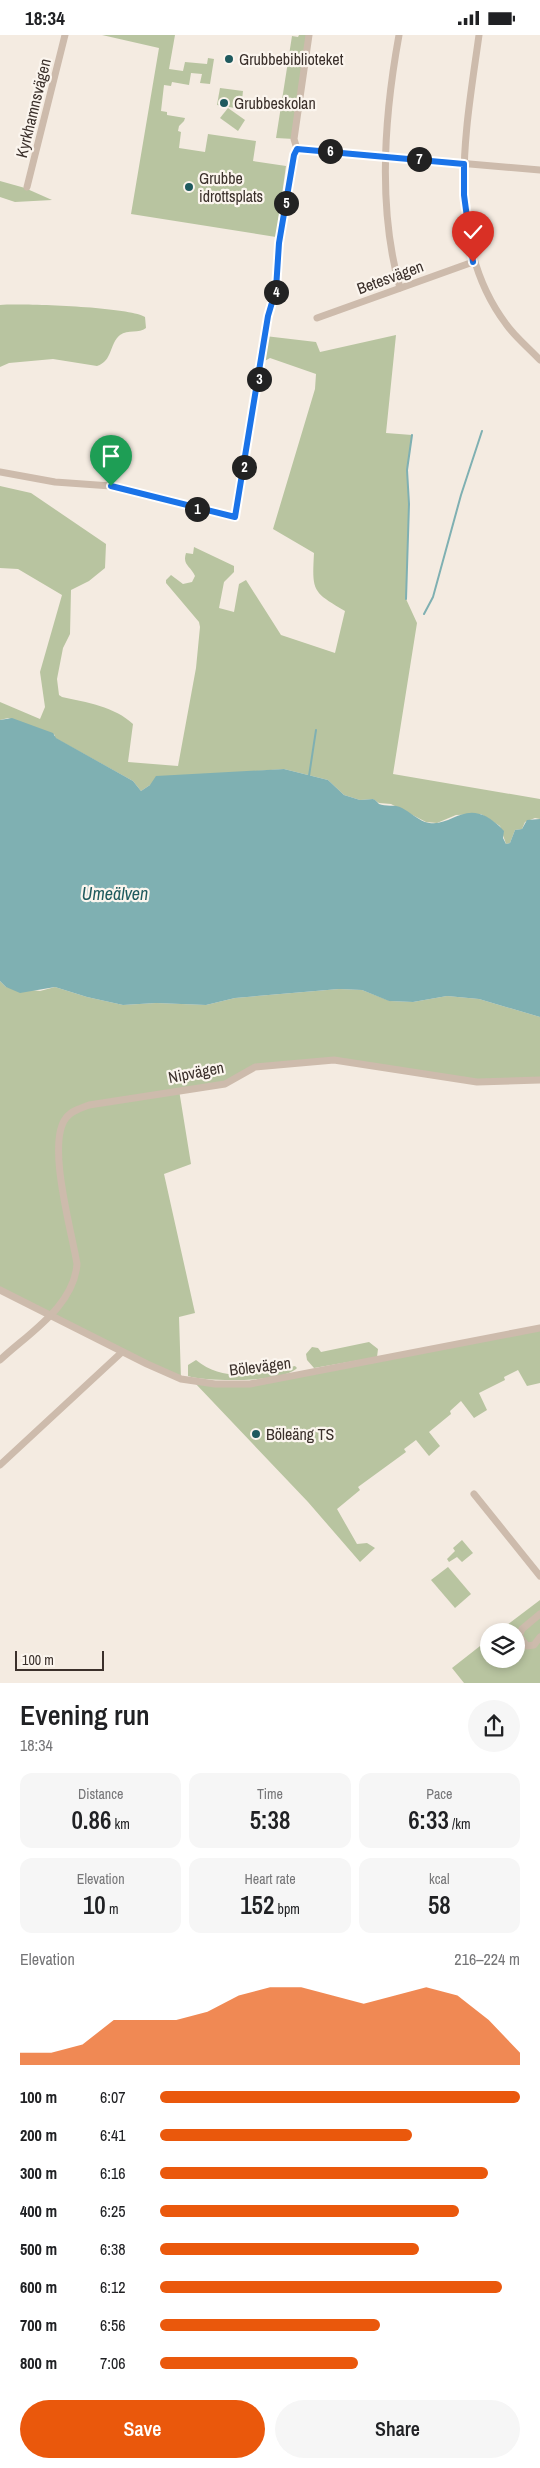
<!DOCTYPE html>
<meta charset="utf-8">
<style>
:root{--surface:#fff;--page:#f6f6f6;--text:#202124;--muted:#757577;--accent:#ea580c}
body{margin:0;font-family:"Archivo Narrow",sans-serif;background:var(--page);color:var(--text);height:100vh;display:flex;flex-direction:column;font-size:19px;white-space:nowrap}
*{box-sizing:border-box;margin:0}
p{font-size:16px;color:var(--muted)}
.icon{flex:none;width:28px;height:28px;fill:none;stroke:currentColor;stroke-width:2;stroke-linecap:round;stroke-linejoin:round}
.map{position:relative;height:1648px;overflow:hidden}
.panel{display:flex;flex-direction:column;background:var(--surface);flex:1}
.panel>*{flex:none}
.fabs{position:absolute;left:480px;top:1588px;display:grid;gap:10px}
.fabs a{display:grid;place-items:center;width:45px;height:45px;border-radius:50%;background:var(--surface);box-shadow:0 2px 8px #0003;font-size:25px}
.scale{position:absolute;left:15px;bottom:12px;width:89px;box-sizing:border-box;padding-left:5px;border:2px solid #3b302b;border-top:0;font-size:14px;line-height:18px;white-space:nowrap;color:#3b302b;-webkit-text-stroke:4px #fbf5ee;paint-order:stroke}
.pin{position:absolute;display:grid;place-items:center;width:42px;height:42px;color:#fff;margin:-51px -21px;border-radius:50% 50% 50% 0;rotate:-45deg;box-shadow:0 0 5px #0007}
.pin .icon{rotate:45deg}
.km{position:absolute;width:25px;height:25px;margin:-12px;border-radius:50%;background:#222;color:#fff;font-size:14px;line-height:25px;text-align:center}
.round{display:grid;place-items:center;flex:none;width:52px;height:52px;border-radius:26px;background:var(--page)}
.headline{display:flex;align-items:center;justify-content:space-between;height:85px;padding:0 20px}
h1{font-size:28px;font-weight:600;line-height:38px}
.metrics{display:grid;grid-template-columns:repeat(3,1fr);gap:8px;height:85px;padding:5px 20px}
.metrics div{display:grid;align-content:center;border-radius:12px;background:var(--page);text-align:center}
.metrics b{font-size:25px;font-weight:600}
.metrics small{font-size:14px;font-weight:400}
.metrics p{font-size:14px}
.chart{height:140px;padding:10px 20px}
.chart p{display:flex;justify-content:space-between}
.chart svg{width:100%;height:90px;margin-top:5px;fill:var(--accent);opacity:.7}
.primary-button{display:flex;gap:10px;margin-top:auto;padding:10px 20px}
.primary-button a{flex:1;height:58px;border-radius:30px;background:var(--accent);color:#fff;font-size:20px;font-weight:600;line-height:58px;text-align:center}
.primary-button a+a{background:var(--page);color:var(--text)}
ul{padding:0 20px;list-style:none;font-size:16px}
li{display:grid;grid-template-columns:80px 60px 1fr;align-items:center;height:38px}
li i{height:12px;border-radius:6px;background:var(--accent)}
.status{display:flex;justify-content:space-between;align-items:center;height:35px;padding:0 25px;background:var(--surface);direction:ltr}
.status svg{height:14px;fill:currentColor}
.map>svg:first-child{display:block}
.green{fill:#b8c4a0}
.water{fill:#7fb0b2}
.lines{fill:none;stroke-linecap:round;stroke-linejoin:round}
.stream{stroke:#7fb0b2;stroke-width:2}
.minor{stroke:#cdbbac;stroke-width:7}
.route-casing{stroke:#fff;stroke-width:10}
.route{stroke:#1a73e8;stroke-width:6}
.poi-dot{fill:#1f5a5e;stroke:#fbf5ee;stroke-width:2}
.labels{text-anchor:middle;stroke-width:4.5;stroke-linejoin:round;paint-order:stroke}
.poi-label{font-size:16px;fill:#3b302b;stroke:#fbf5ee;text-anchor:start}
.street-label{font-size:16px;fill:#3b302b;stroke:#fbf5ee}
.water-label{font-size:18px;font-style:italic;fill:#1f5a5e;stroke:#fbf5ee}
</style>
<div class="status"><b>18:34</b><svg viewBox="0 0 49 12"><path d="M0 12V9h3v3zM5 12V6h3v6zM10 12V3h3v9zM15 12V0h3v12zM26 1h20v11H26zM47 4h2v5h-2z"/></svg></div>
<div class="map">
<svg width="540" height="1648" viewBox="0 0 540 1648">
<rect width="100%" height="100%" fill="#f4ebe1"/>
<!-- green -->
<g class="green">
<polygon points="102,0 175,0 169,34 183,36 185,27 207,29 208,23 214,24 210,49 200,48 202,39 191,38 189,50 172,47 171,51 164,50 161,76 167,77 167,80 185,83 184,86 179,91 178,96 181,97 179,113 205,117 208,99 256,106 253,126 286,131 276,202 131,179 159,13"/>
<polygon points="299,0 309,0 294,104 276,103 292,1 298,2"/>
<polygon points="220,53 243,56 241,74 217,70"/>
<polygon points="228,73 245,85 238,96 220,83"/>
<polygon points="0,146 25,153 52,165 15,167 0,162"/>
<path d="M0 270C21 268 131 272 145 282L146 293C139 299 128 294 120 300 109 309 113 326 97 331L53 324 9 328 0 332Z"/>
<path d="M396 300 386 398 412 400 407 435 409 469 406 564 417 588 393 739 540 764V784L535 783 525 787 522 794 515 795 510 808 506 809 500 791 481 779 456 780 437 788 426 787 391 769 379 768 373 764 360 765 344 760 328 745 284 734 246 737 150 750 141 756 133 746 55 703V700L8 683 0 685V667L40 684 45 672 40 637 62 560 18 534 0 533V451L31 458 106 509 105 533 89 546 71 555 70 599 63 613 57 644 59 660 62 662C86 667 115 672 133 689L128 727 178 731 196 633 200 592 199 587 166 548V545L171 540 183 549 192 547 195 541C191 531 182 530 186 518L193 519 194 512 234 531V537L224 547 219 573 234 577 239 549 246 545 281 600 335 618 345 576C312 557 312 556 314 518L273 494 315 354 316 339 270 323 261 328 265 301 316 307 320 317Z"/>
<polygon points="0,946 6,952 40,956 55,952 87,962 123,970 156,968 206,970 235,963 339,954 362,955 390,966 413,967 447,961 479,964 540,982 540,1045 477,1047 334,1025 255,1032 225,1049 179,1055 191,1129 164,1139 195,1278 179,1282 181,1344 0,1255"/>
<polygon points="540,1293 540,1348 527,1351 518,1335 504,1342 505,1345 479,1358 487,1375 474,1383 461,1366 450,1376 451,1379 429,1397 440,1411 429,1421 416,1405 404,1414 406,1417 358,1452 360,1455 337,1474 357,1509 367,1508 375,1513 360,1527 308,1467 194,1347 250,1349"/>
<polygon points="369,1307 378,1314 377,1322 314,1333 307,1325 306,1319 312,1312 318,1313 321,1317"/>
<path d="M196 1325C225 1349 261 1338 295 1331L297 1333C283 1348 207 1347 188 1341V1330Z"/>
<polygon points="462,1505 473,1518 462,1527 457,1522 449,1527 447,1524 455,1516 453,1513"/>
<polygon points="448,1532 471,1559 455,1573 431,1545"/>
<polygon points="540,1565 540,1648 464,1648 452,1633 489,1604 489,1624 516,1624 516,1596 499,1596"/>
</g>
<!-- water -->
<path class="water" d="M12 683 53 698 56 703 133 746 141 756 150 750 156 741 284 734 328 745 344 760 360 765 373 764C376 765 377 767 379 769 385 772 395 769 402 773 410 777 417 784 425 787 453 796 466 756 504 796L503 803 506 809 510 808 515 795 522 794 527 785 540 784V982L479 964 447 961 413 967 389 966 362 955 339 954 235 963 206 970 156 968 123 970 87 962 55 952 20 958 6 952 0 946V685Z"/>
<g class="lines">
<!-- stream -->
<g class="stream">
<polyline points="406,564 409,469 407,435 412,400"/>
<polyline points="424,579 433,562 461,460 482,396"/>
<polyline points="309,741 316,695"/>
</g>
<!-- minor -->
<g class="minor">
<path d="M399 0C384 82 377 172 400 253"/>
<path d="M479 0C466 95 443 205 506 289 515 302 529 313 540 325"/>
<polyline points="297,114 540,135"/>
<polyline points="27,152 65,0"/>
<polyline points="317,283 473,227"/>
<polyline points="0,437 55,447 111,451 235,483 268,281 276,253 279,208 294,120 297,114 294,104 309,0"/>
<polyline points="0,1255 147,1329 181,1344 215,1349 250,1349 540,1293"/>
<path d="M0 1325C29 1298 74 1271 77 1229 72 1197 46 1108 66 1083 71 1076 81 1073 89 1070L225 1049 255 1032 334 1025 477 1047 540 1045"/>
<polyline points="0,1430 122,1317"/>
<polyline points="474,1459 540,1541"/>
<polyline points="540,1579 522,1594 519,1601 527,1611 534,1610 540,1602"/>
</g>
</g>
<g class="lines">
<!-- route casing -->
<g class="route-casing">
<polyline id="route" points="111,451 235,482 268,281 276,254 279,208 294,120 297,114 464,129 464,160 473,227"/>
</g>
<!-- route -->
<use href="#route" class="route"/>
</g>
<!-- markers -->
<g class="poi-dot">
<circle cx="229" cy="24" r="5"/>
<circle cx="224" cy="68" r="5"/>
<circle cx="189" cy="152" r="5"/>
<circle cx="256" cy="1399" r="5"/>
</g>
<g class="labels">
<!-- poi labels -->
<g class="poi-label">
<text x="239" y="30">Grubbebiblioteket</text>
<text x="234" y="74">Grubbeskolan</text>
<text x="199" y="149">Grubbe<tspan x="199" dy="18">idrottsplats</tspan></text>
<text x="266" y="1405">Böleäng TS</text>
</g>
<!-- street labels -->
<g class="street-label">
<text transform="translate(33 73) rotate(-76)" y="6">Kyrkhamnsvägen</text>
<text transform="translate(390 242) rotate(-20)" y="6">Betesvägen</text>
<text transform="translate(196 1037) rotate(-11)" y="6">Nipvägen</text>
<text transform="translate(260 1331) rotate(-7)" y="6">Bölevägen</text>
</g>
<!-- water labels -->
<g class="water-label">
<text x="115" y="865">Umeälven</text>
</g>
</g>
</svg>
<div class="fabs">
<a><svg class="icon" aria-label="layers" viewBox="0 0 24 24"><path d="M12 4l9 5-9 5-9-5zM3 14l9 5 9-5"/></svg></a>
</div>
<div class="scale">100 m</div>
<div class="pin" style="left:111px;top:451px;background:#1e9e55"><svg class="icon" aria-label="arrive" viewBox="0 0 24 24"><path d="M6 21V4h12l-3 4 3 4H6"/></svg></div>
<div class="pin" style="left:473px;top:227px;background:#d93025"><svg class="icon" aria-label="check" viewBox="0 0 24 24"><path d="M5 12l5 5 9-10"/></svg></div>
<b class="km" style="left:197px;top:474px">1</b>
<b class="km" style="left:244px;top:432px">2</b>
<b class="km" style="left:259px;top:344px">3</b>
<b class="km" style="left:276px;top:257px">4</b>
<b class="km" style="left:286px;top:168px">5</b>
<b class="km" style="left:330px;top:116px">6</b>
<b class="km" style="left:419px;top:124px">7</b>
</div>
<section class="panel">
<div class="headline"><div><h1>Evening run</h1><p>18:34</p></div><a class="round"><svg class="icon" aria-label="share" viewBox="0 0 24 24"><path d="M12 15V3M7 8l5-5 5 5M5 13v7h14v-7"/></svg></a></div>
<div class="metrics">
<div><p>Distance</p><b>0.86<small> km</small></b></div>
<div><p>Time</p><b>5:38</b></div>
<div><p>Pace</p><b>6:33<small> /km</small></b></div>
</div>
<div class="metrics">
<div><p>Elevation</p><b>10<small> m</small></b></div>
<div><p>Heart rate</p><b>152<small> bpm</small></b></div>
<div><p>kcal</p><b>58</b></div>
</div>
<div class="chart"><p><span>Elevation</span>216–224 m</p>
<svg viewBox="0 0 160 44" preserveAspectRatio="none"><path d="M0 44V38L10 38L20 34L30 22L40 22L50 22L60 18L70 10L80 6L90 6L100 10L110 14L120 10L130 6L140 10L150 22L160 38V44z"/></svg>
</div>
<ul>
<li><b>100 m</b>6:07<i style="width:100%"></i></li>
<li><b>200 m</b>6:41<i style="width:70%"></i></li>
<li><b>300 m</b>6:16<i style="width:91%"></i></li>
<li><b>400 m</b>6:25<i style="width:83%"></i></li>
<li><b>500 m</b>6:38<i style="width:72%"></i></li>
<li><b>600 m</b>6:12<i style="width:95%"></i></li>
<li><b>700 m</b>6:56<i style="width:61%"></i></li>
<li><b>800 m</b>7:06<i style="width:55%"></i></li>
</ul>
<div class="primary-button"><a>Save</a><a>Share</a></div>
</section>
